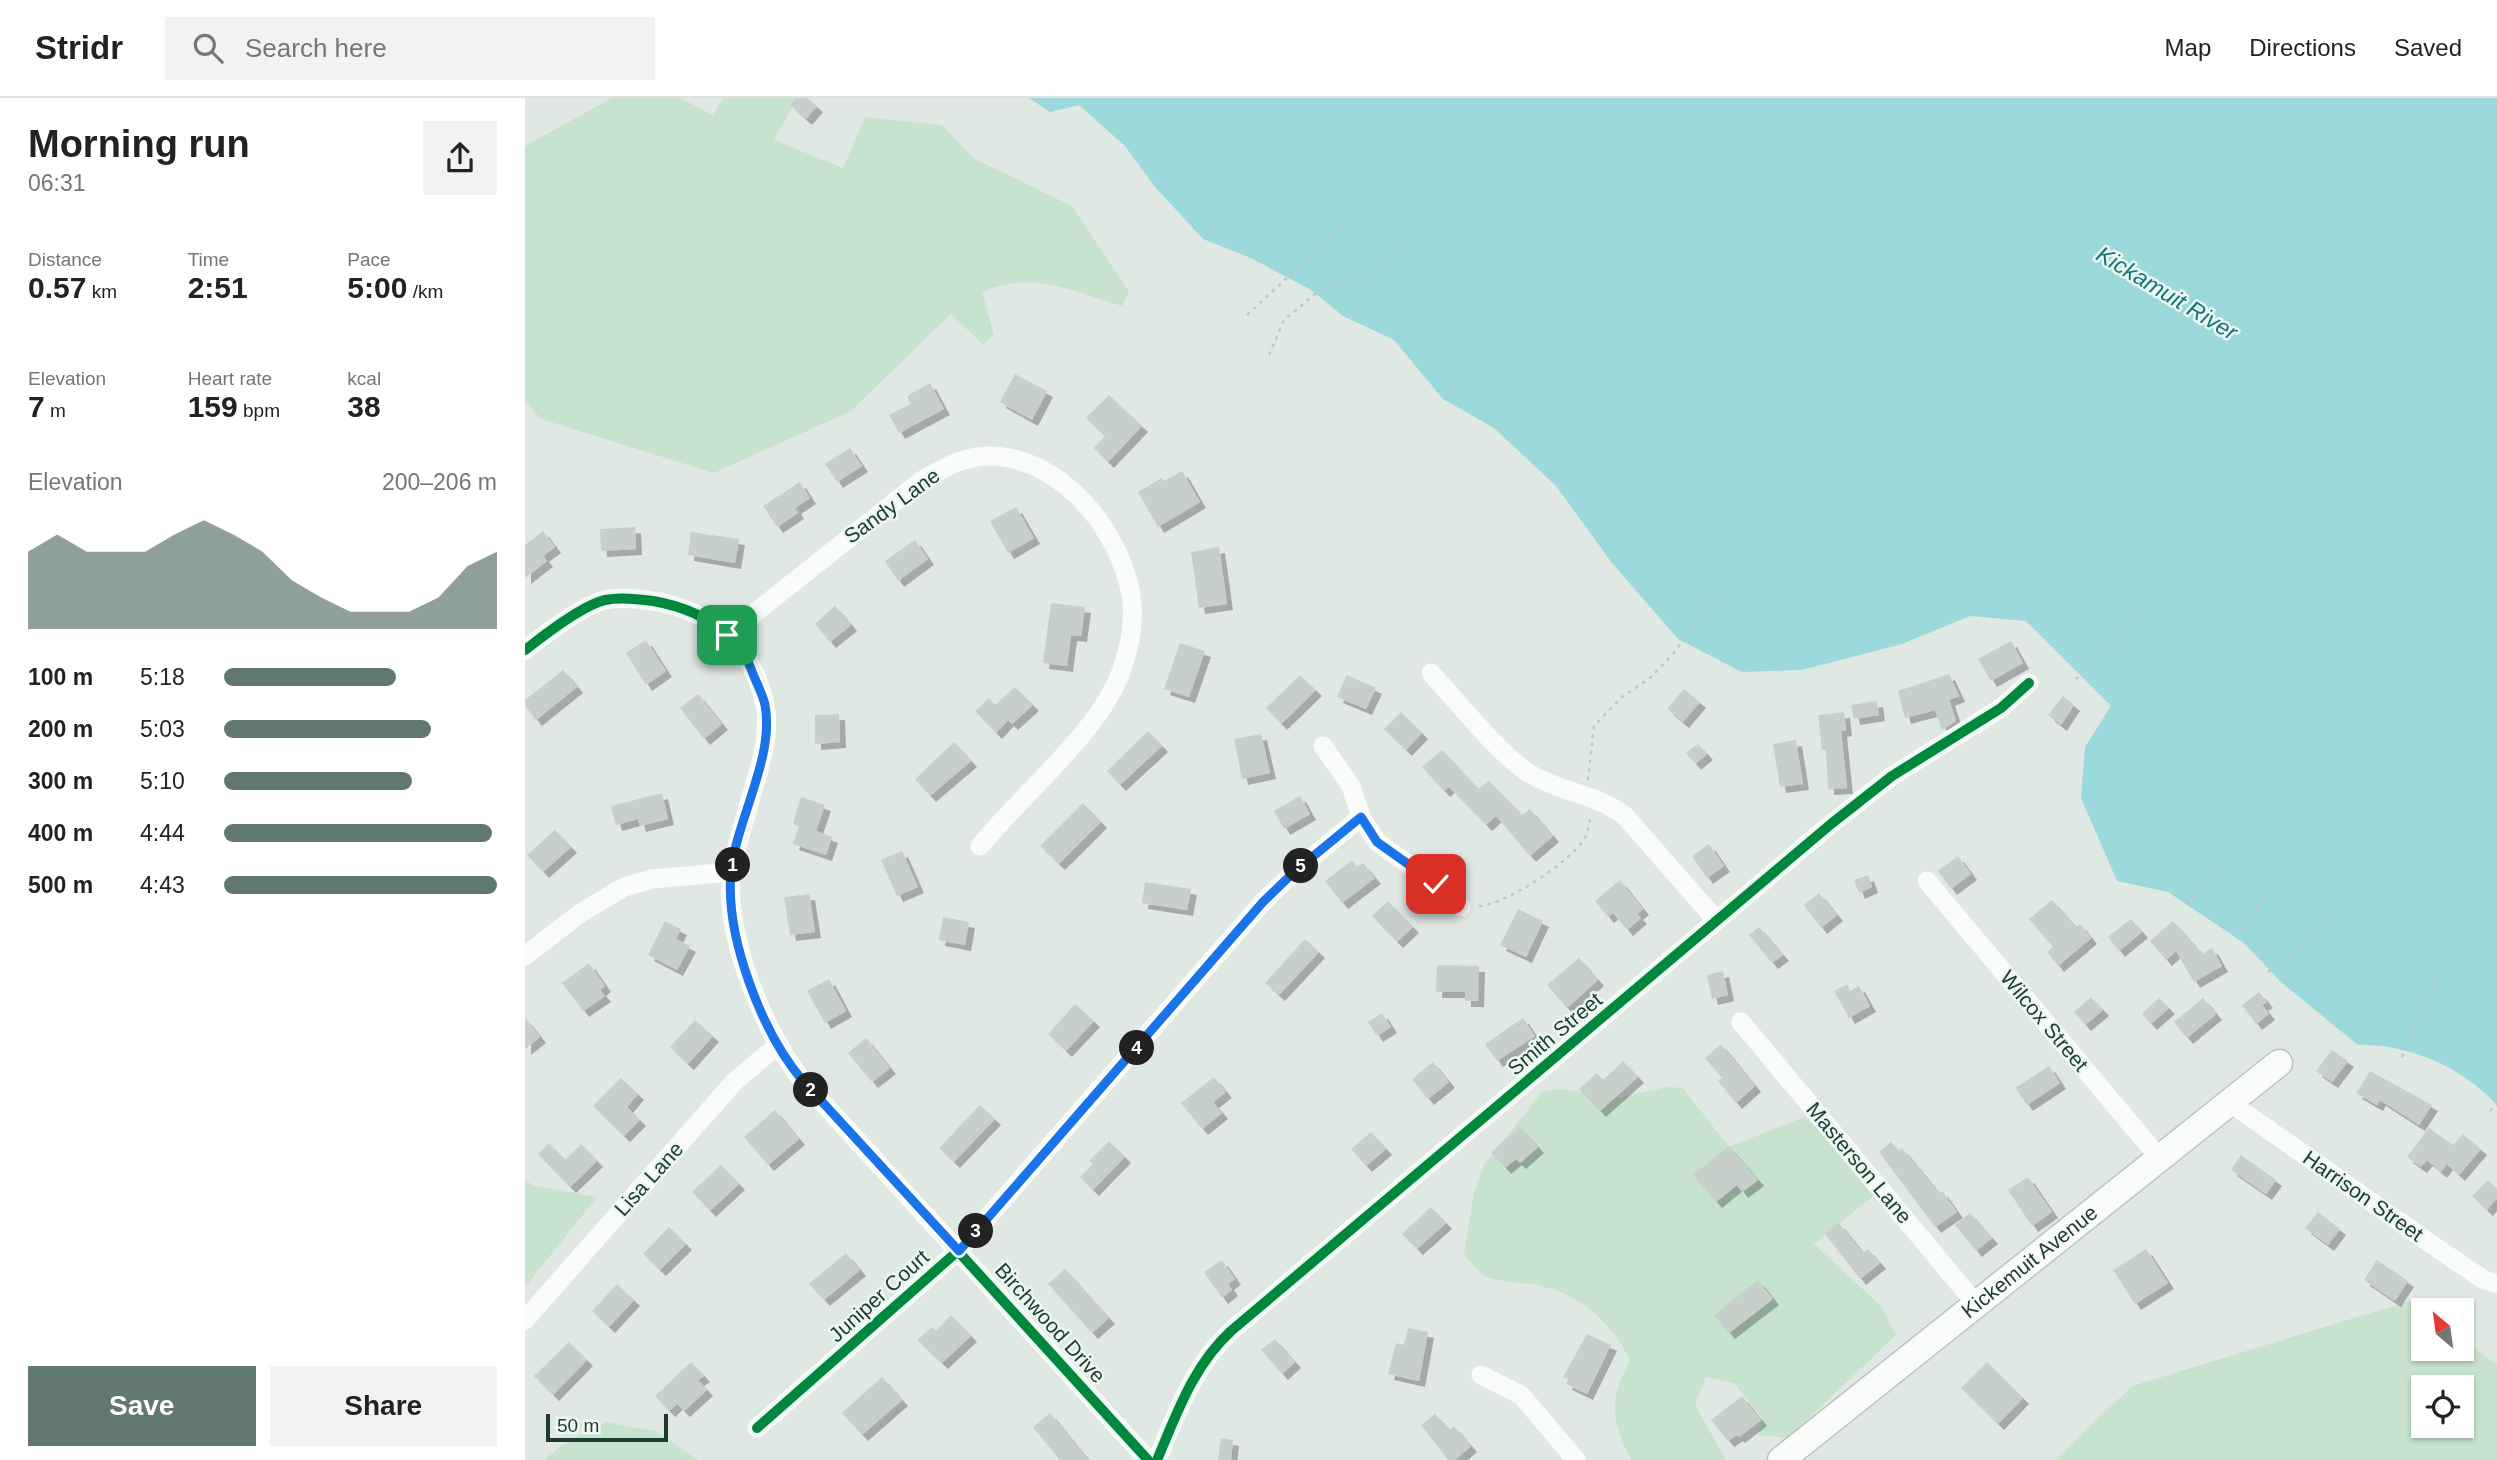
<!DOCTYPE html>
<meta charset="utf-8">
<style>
:root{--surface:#fff;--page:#f2f2f2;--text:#222;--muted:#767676;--line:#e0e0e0;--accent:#617870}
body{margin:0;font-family:Arial,sans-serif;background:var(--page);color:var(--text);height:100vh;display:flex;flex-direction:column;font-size:26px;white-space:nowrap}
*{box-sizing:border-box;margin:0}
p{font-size:23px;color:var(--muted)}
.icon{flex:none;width:38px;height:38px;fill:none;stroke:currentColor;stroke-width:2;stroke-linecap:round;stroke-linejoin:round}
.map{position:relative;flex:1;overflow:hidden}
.details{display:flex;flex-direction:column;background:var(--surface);width:525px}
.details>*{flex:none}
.needle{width:46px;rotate:331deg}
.fabs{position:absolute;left:1886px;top:1200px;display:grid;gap:14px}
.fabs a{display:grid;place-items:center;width:63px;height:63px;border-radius:0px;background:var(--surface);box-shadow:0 2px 5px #0004;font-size:35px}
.scale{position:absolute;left:21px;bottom:18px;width:122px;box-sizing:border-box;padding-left:7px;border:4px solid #1d3c31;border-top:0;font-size:19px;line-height:24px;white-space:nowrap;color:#1d3c31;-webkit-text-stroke:5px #edf7f1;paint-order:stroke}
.pin{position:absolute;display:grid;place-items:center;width:60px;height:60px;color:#fff;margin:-30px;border-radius:14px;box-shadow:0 4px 10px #0006}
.km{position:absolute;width:35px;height:35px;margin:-18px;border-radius:50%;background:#222;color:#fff;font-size:19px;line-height:35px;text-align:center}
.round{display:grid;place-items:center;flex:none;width:74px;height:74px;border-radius:0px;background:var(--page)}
.head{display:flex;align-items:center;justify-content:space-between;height:119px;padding:0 28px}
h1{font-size:38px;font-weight:700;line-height:52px}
.stats{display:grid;grid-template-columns:repeat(3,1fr);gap:10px;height:119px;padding:7px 28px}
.stats div{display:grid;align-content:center}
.stats b{font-size:30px;font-weight:700}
.stats small{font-size:19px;font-weight:400}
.stats p{font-size:19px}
.chart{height:196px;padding:14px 28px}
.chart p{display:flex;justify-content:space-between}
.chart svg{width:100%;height:126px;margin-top:7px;fill:var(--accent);opacity:.7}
.primary-button{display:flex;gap:14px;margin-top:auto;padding:14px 28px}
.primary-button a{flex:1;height:80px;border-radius:0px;background:var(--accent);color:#fff;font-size:28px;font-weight:700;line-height:80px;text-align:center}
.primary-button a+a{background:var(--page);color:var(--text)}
ul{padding:0 28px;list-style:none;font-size:23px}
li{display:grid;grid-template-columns:112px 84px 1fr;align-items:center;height:52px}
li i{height:18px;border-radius:9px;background:var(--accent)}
header{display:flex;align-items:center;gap:42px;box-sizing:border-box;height:98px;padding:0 35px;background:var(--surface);border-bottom:2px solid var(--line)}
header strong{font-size:33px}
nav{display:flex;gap:38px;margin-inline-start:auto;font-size:24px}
.search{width:490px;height:63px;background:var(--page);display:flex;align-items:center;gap:18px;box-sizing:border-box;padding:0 24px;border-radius:0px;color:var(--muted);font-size:26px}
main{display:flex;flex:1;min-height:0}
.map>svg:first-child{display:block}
.green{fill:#c7e3cd;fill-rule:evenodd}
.water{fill:#9bd9db}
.building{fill:#c7cfcb;filter:url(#shadow)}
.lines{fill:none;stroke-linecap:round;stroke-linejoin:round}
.secondary-casing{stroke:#b9c5bf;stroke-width:29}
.path{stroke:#bdc8c4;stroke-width:2.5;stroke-dasharray:3.5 5;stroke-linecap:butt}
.street{stroke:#fafcfb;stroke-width:19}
.secondary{stroke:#fafcfb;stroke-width:26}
.cycleway-casing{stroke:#edf7f1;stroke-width:15}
.cycleway{stroke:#00873e;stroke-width:10}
.route-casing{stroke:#fff;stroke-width:14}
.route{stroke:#1a73e8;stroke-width:9}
.labels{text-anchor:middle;stroke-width:5;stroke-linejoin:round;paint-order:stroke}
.street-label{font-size:21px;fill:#1d3c31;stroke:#edf7f1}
.water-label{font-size:23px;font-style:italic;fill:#11767e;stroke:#edf7f1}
</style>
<header>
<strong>Stridr</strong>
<div class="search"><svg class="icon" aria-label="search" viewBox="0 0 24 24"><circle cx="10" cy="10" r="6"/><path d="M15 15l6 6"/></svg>Search here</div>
<nav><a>Map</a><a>Directions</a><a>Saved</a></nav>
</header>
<main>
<section class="details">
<div class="head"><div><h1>Morning run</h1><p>06:31</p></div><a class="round"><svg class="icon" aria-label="share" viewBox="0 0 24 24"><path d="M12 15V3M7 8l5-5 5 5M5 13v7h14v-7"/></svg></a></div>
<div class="stats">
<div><p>Distance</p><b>0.57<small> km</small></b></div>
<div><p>Time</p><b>2:51</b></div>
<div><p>Pace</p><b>5:00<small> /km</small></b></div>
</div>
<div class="stats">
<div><p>Elevation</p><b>7<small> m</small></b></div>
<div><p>Heart rate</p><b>159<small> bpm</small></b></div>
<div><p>kcal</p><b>38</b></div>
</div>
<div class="chart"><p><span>Elevation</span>200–206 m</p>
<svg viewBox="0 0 160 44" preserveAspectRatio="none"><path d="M0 44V17L10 11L20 17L30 17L40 17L50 11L60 6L70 11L80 17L90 27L100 33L110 38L120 38L130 38L140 33L150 22L160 17V44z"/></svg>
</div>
<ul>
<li><b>100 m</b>5:18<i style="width:63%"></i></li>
<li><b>200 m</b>5:03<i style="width:76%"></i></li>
<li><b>300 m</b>5:10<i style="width:69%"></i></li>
<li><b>400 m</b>4:44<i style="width:98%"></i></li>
<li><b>500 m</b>4:43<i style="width:100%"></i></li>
</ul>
<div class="primary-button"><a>Save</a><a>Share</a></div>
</section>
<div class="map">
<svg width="1972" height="1362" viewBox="0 0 1972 1362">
<defs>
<filter id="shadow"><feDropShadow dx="6" dy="6" stdDeviation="0" flood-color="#0004"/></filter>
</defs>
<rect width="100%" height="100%" fill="#e0e8e4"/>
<!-- green -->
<g class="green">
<path d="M87 0H155L188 17 198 0H272L249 42 318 70 340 19 417 27 450 61 547 108 604 194 597 208C546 193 509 172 457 194L469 237 458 247 426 216 326 313 189 375 16 321 0 303V48Z"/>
<path d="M1142 989 1158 990 1204 1049 1279 1019 1307 1042 1353 1094 1289 1146 1356 1208 1371 1237 1263 1340 1234 1337 1238 1321 1209 1285 1181 1279 1170 1307 1201 1362H1106C1086 1322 1084 1302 1105 1262 1087 1226 1057 1197 1016 1188 999 1184 979 1185 962 1179 954 1176 945 1163 939 1156L949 1095 959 1067 1017 994 1032 991 1096 999Z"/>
<polygon points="0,1082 9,1088 72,1099 0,1189"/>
<path d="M1888 1202 1902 1213H1899V1251H1937V1240L1972 1267V1362H1530L1607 1288ZM1899 1290H1937V1328H1899Z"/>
<polygon points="80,1324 131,1333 173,1362 19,1362 39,1346"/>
</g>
<!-- water -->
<path class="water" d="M504 0H1972V1007C1937 969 1885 946 1833 947L1757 885 1719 845 1643 794 1592 783 1556 700 1560 649 1586 608 1501 523 1445 518 1377 546 1277 572 1217 574 1153 541 1087 465 1031 388 969 330 918 301 869 242 818 218 786 192 726 160 678 141 630 89 600 48 554 7 525 14Z"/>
<!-- building -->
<g class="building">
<polygon points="271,0 282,0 292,8 281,21 265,7"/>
<polygon points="490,276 522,293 507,322 475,304"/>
<polygon points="405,285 419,311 374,335 364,317 386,306 382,298"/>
<polygon points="584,297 617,328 583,364 569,350 580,338 561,320"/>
<polygon points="325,350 337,368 312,384 300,366"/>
<polygon points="657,373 675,404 633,429 613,394 637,380 639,383"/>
<polygon points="275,384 285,400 270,410 273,415 252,429 238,408"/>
<polygon points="491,409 509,440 483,455 465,423"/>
<polygon points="110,429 111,451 76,453 75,431"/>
<polygon points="18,433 30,449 18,458 22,463 0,480 0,447"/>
<polygon points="166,434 214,441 210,465 163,457"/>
<polygon points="390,442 403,461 373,483 360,463"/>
<polygon points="694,449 702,506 674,510 666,454"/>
<polygon points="526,505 560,509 556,538 546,537 542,568 518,565"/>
<polygon points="310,508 326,527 305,544 290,526"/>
<polygon points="121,542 141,573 121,587 101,555"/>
<polygon points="1486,543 1498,565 1466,583 1453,561"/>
<polygon points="655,545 680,553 664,599 639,591"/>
<polygon points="38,572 52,589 11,622 0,608 0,602"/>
<polygon points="1424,576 1434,598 1424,602 1431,623 1417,632 1410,612 1380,620 1373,593"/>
<polygon points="775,577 791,592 756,626 741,610"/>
<polygon points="822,577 851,590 841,611 812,599"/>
<polygon points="490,589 508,607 487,626 483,622 471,635 450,613 464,600 470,607"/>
<polygon points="1159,591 1175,604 1158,624 1142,611"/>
<polygon points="173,596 197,626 179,641 155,610"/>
<polygon points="1538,598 1549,607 1536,627 1523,617"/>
<polygon points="1352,603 1354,617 1329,621 1326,607"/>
<polygon points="876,614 897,635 881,652 859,631"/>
<polygon points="1319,614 1321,632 1316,633 1322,690 1303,691 1301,652 1297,652 1293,617"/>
<polygon points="314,616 315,644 290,646 290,617"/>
<polygon points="623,633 637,648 595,687 582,673"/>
<polygon points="736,636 745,675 717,681 709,641"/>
<polygon points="1271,642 1278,686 1255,689 1248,646"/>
<polygon points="429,644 446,663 405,698 390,681"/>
<polygon points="1173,646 1182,656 1170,666 1161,655"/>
<polygon points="917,652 953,691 964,683 997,717 1005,711 1028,738 1005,758 971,718 961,727 924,689 919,693 897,669"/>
<polygon points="137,695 143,721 115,728 113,721 91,727 86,708"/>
<polygon points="775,698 785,716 759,731 749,713"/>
<polygon points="276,699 300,707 291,733 307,739 301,757 268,746 274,728 268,726"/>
<polygon points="558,705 576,724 534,766 515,748"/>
<polygon points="30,732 46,749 18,774 2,757"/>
<polygon points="1184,746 1199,768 1182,780 1167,758"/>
<polygon points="377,753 393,789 372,798 356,762"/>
<polygon points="1433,758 1446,776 1426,791 1413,773"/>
<polygon points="827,762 832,769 838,765 850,780 817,805 800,783"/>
<polygon points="1343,777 1347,789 1334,795 1329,782"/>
<polygon points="1095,782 1118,811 1112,816 1116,820 1102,832 1088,815 1083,819 1070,803"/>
<polygon points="620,784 666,791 662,812 617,805"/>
<polygon points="1294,795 1312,817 1296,830 1279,807"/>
<polygon points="284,796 290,834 265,837 259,799"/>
<polygon points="1527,802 1551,829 1555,826 1566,840 1533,868 1522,854 1528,849 1504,821"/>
<polygon points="863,803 888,829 872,844 847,818"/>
<polygon points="993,811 1018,823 1001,859 975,847"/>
<polygon points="418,819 444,824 440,847 414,842"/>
<polygon points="1606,821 1617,834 1594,853 1583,839"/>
<polygon points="140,823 156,831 151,841 165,848 152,872 123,857"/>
<polygon points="1648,823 1677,856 1687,850 1697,868 1669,884 1651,853 1641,862 1625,843"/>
<polygon points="1234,829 1258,857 1247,865 1224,837"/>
<polygon points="780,841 794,854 754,897 740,885"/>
<polygon points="1054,860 1073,882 1042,910 1022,887"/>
<polygon points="64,865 80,888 75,892 80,898 58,913 37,885"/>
<polygon points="912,867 954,868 953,903 940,903 940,894 911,894"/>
<polygon points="1198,873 1203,897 1187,901 1182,877"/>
<polygon points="304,881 321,913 300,925 282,893"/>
<polygon points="1322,886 1325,893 1334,888 1345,908 1324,920 1309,893"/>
<polygon points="1734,894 1742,904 1737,907 1744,916 1731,926 1717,907"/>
<polygon points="1566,899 1578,912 1560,927 1549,914"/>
<polygon points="1634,900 1644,910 1626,926 1617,916"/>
<polygon points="1678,900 1691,916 1662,940 1649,924"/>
<polygon points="550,906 569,923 541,953 523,936"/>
<polygon points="857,915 866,929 852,938 843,924"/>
<polygon points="0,920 15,939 0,951"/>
<polygon points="998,920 1010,938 972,963 960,946"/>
<polygon points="170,922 188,938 163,966 145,949"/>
<polygon points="341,940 365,970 347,984 323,955"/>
<polygon points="1196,946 1230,988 1211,1005 1193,983 1197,980 1180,960"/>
<polygon points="1807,952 1823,963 1807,984 1791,973"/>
<polygon points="1098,963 1113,979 1075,1013 1054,991 1072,975 1078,982"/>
<polygon points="908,964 924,984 903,1001 887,981"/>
<polygon points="1524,968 1535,985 1502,1007 1490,990"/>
<polygon points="1845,973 1907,1007 1894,1027 1855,1002 1852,1007 1831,995"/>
<polygon points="689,979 701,994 688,1004 697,1015 677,1031 656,1005"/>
<polygon points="96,980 113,996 102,1009 115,1022 99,1038 68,1008"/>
<polygon points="455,1007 470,1021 429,1064 414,1050"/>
<polygon points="250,1012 274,1041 243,1067 219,1039"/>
<polygon points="995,1029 1013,1049 995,1065 991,1061 980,1070 966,1054"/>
<polygon points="1904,1030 1928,1047 1938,1036 1956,1051 1934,1077 1922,1066 1916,1074 1902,1062 1896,1069 1882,1059"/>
<polygon points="846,1034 861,1051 841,1068 826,1051"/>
<polygon points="584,1043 600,1059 568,1092 555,1079 568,1066 564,1063"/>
<polygon points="1366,1044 1374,1053 1377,1050 1414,1095 1417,1093 1432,1114 1410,1129 1354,1054"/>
<polygon points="24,1045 40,1062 56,1046 72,1063 45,1089 13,1056"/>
<polygon points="1204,1048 1233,1082 1217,1094 1212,1087 1191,1104 1168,1077"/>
<polygon points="1716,1057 1751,1082 1741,1096 1706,1072"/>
<polygon points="196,1067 214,1086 185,1113 167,1094"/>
<polygon points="1503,1079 1527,1114 1507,1128 1483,1092"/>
<polygon points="1963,1082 1972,1091 1972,1100 1962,1112 1947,1098"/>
<polygon points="906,1109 921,1125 892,1151 877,1136"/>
<polygon points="1793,1114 1815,1131 1803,1147 1780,1130"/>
<polygon points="1445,1115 1467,1140 1451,1153 1430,1127"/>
<polygon points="1314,1125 1338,1155 1343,1151 1355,1165 1335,1181 1300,1136"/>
<polygon points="144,1129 161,1146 135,1172 118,1156"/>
<polygon points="1621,1151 1643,1185 1610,1206 1588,1172"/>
<polygon points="321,1155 335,1172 299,1202 284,1186"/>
<polygon points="697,1162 710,1181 703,1186 707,1192 697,1200 679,1174"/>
<polygon points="1852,1162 1883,1183 1870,1203 1839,1182"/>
<polygon points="540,1171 584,1220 567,1235 523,1186"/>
<polygon points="1233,1182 1248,1201 1204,1235 1189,1217"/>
<polygon points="92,1186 109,1202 84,1229 67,1213"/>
<polygon points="426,1217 446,1238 417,1265 392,1242 407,1229 411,1233"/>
<polygon points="883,1230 903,1234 894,1283 863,1276 871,1245 879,1247"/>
<polygon points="1062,1236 1086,1247 1062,1296 1041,1286 1043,1281 1038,1279"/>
<polygon points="750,1241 770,1264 757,1276 736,1252"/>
<polygon points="44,1244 62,1262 28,1297 9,1278"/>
<polygon points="166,1264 179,1278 173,1282 182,1292 159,1313 152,1306 144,1313 130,1298"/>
<polygon points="1462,1264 1498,1300 1473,1326 1436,1290"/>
<polygon points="357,1279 377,1302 337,1337 317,1315"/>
<polygon points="1217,1298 1236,1322 1214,1339 1212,1337 1203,1343 1186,1322"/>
<polygon points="525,1315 563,1362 535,1362 508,1329"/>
<polygon points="910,1316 920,1328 926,1331 929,1328 946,1348 930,1362 923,1362 896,1327"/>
<polygon points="696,1340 708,1342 706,1362 693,1362"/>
</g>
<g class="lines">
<!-- secondary casing -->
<g class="secondary-casing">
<g id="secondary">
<path id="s1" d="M1256 1362 1754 965"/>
</g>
</g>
<!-- path -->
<g class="path">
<polyline points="722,217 823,123"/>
<polyline points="744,257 759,222 797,190 838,181 876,143"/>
<polyline points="1551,581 1622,511"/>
<polyline points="1063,682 1069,628 1097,599 1125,580 1148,556 1197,489"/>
<polyline points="1662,807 1692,763"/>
<path d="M954 808C980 807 1047 763 1060 740 1063 733 1065 726 1065 718"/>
<polyline points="1711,840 1744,794"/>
<polyline points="1743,874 1808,822"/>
<polyline points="1877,959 1912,876"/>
<polyline points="1965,1013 1972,1005"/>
</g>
<!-- street -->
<g class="street">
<path d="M202 537 396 383C418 370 438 358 465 358 536 359 595 432 606 497 610 521 605 548 597 571 576 633 498 695 455 748"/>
<path d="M0 552C19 537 58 507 80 502 94 499 114 501 128 503 186 513 227 546 240 607 247 641 230 683 221 716 216 734 210 753 207 772 197 832 240 938 278 983L623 1362"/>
<path d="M906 575C931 602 976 658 1005 676 1035 694 1072 696 1100 718L1191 822"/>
<polyline points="798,648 826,688 836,719 852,744 911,786 936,809"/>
<polyline points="1402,783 1636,1062"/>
<polyline points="0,858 54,816 99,789 127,781 206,774"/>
<polyline points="1216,924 1451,1206"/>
<polyline points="1707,1006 1909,1148 1959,1182 1972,1186"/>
<polyline points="0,1222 209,984 254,946"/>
<polyline points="956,1277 996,1297 1051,1362"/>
<polyline points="232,1330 434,1152 738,804 769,774 836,719"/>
<path d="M632 1362C652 1315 668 1268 706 1233L1306 726 1367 678 1476 610 1504 585"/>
</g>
<!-- secondary -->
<use href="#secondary" class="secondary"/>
<!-- cycleway casing -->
<g class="cycleway-casing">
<g id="cycleway">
<path d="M0 552C19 537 58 507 80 502 94 499 114 501 128 503 186 513 227 546 240 607 247 641 230 683 221 716 216 734 210 753 207 772 197 832 240 938 278 983L623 1362"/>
<polyline points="232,1330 434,1152 738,804 769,774 836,719"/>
<path d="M632 1362C652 1315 668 1268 706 1233L1306 726 1367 678 1476 610 1504 585"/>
</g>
</g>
<!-- cycleway -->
<use href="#cycleway" class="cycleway"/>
</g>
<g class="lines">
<!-- route casing -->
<g class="route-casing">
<path id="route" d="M202 537C215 545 223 562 228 576 232 586 238 597 240 607 250 659 211 723 206 774 200 839 237 935 278 983L434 1153 738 804 769 774 836 719 852 744 911 786"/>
</g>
<!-- route -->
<use href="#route" class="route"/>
</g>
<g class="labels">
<!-- street labels -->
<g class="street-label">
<text transform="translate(367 408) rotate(-36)" y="7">Sandy Lane</text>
<text transform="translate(1519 923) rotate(50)" y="7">Wilcox Street</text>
<text transform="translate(1030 936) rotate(-40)" y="7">Smith Street</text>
<text transform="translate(1334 1065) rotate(50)" y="7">Masterson Lane</text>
<text transform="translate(124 1081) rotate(-48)" y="7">Lisa Lane</text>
<text transform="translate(1838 1098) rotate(35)" y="7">Harrison Street</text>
<text dy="7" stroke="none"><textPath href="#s1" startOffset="318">Kickemuit Avenue</textPath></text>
<text transform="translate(354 1198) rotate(-42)" y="7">Juniper Court</text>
<text transform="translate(525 1225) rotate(48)" y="7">Birchwood Drive</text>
</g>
<!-- water labels -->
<g class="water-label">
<text transform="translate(1642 195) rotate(31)" y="8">Kickamuit River</text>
</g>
</g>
</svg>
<div class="fabs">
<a><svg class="needle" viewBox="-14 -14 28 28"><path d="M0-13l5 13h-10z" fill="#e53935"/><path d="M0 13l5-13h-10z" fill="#767676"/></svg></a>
<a><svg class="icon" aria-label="locate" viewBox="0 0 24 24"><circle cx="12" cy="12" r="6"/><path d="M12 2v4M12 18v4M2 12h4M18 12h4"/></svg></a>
</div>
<div class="scale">50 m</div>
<div class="pin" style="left:202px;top:537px;background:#1e9e55"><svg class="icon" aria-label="arrive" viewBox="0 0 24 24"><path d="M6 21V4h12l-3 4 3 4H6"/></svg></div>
<div class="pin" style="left:911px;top:786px;background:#d93025"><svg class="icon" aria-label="check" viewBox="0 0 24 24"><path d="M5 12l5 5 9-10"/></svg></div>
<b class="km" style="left:208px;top:767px">1</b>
<b class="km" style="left:286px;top:992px">2</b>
<b class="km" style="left:451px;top:1133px">3</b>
<b class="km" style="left:612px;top:950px">4</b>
<b class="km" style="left:776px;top:768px">5</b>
</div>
</main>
